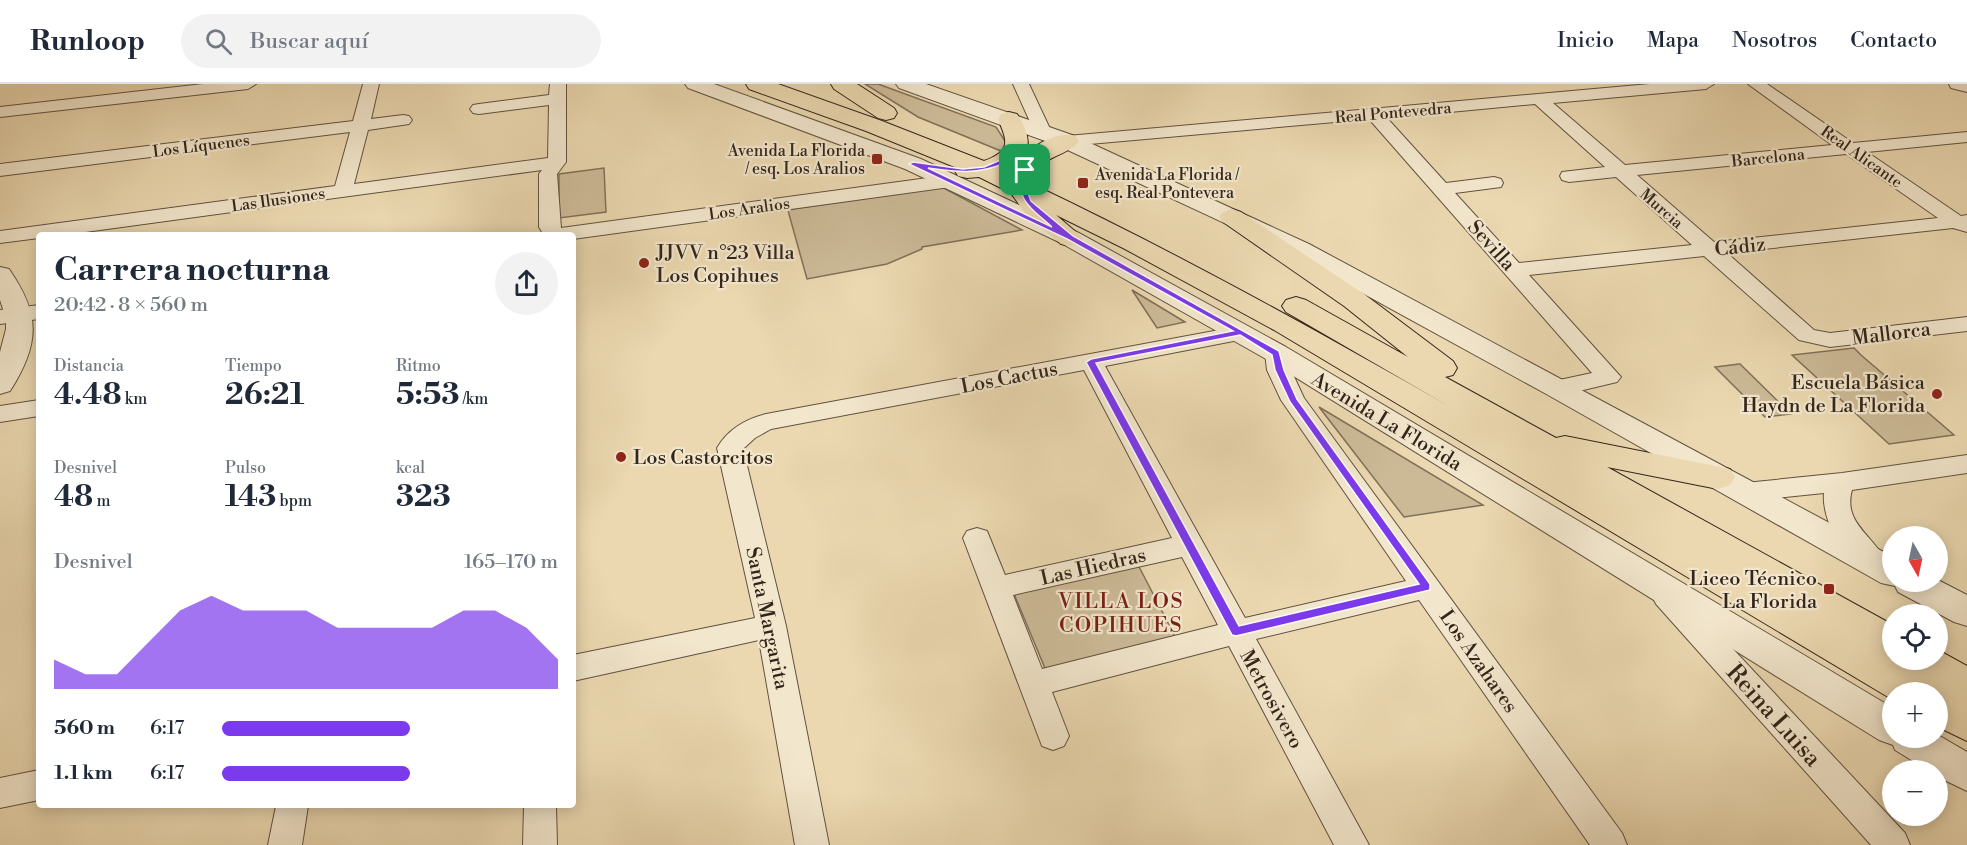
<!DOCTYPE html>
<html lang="es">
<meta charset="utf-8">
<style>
:root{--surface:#fff;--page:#f2f2f3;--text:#1f2937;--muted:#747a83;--line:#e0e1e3;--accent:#7c3aed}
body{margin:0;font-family:"Libre Bodoni",serif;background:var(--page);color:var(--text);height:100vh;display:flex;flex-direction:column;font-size:22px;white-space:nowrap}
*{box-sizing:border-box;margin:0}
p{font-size:20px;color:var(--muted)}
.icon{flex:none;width:33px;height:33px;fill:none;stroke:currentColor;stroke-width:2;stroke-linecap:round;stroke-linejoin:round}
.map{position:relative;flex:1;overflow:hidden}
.drawer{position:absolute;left:36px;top:148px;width:540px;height:576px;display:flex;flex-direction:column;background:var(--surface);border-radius:6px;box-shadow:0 3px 15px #0003}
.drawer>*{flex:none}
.needle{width:39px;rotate:171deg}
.controls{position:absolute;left:1882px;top:442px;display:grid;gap:12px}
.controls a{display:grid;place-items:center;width:66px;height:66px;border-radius:50%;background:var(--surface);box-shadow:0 3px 15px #0003;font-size:30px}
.pin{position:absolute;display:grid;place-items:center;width:51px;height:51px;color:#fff;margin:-26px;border-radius:12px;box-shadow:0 3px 9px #0006}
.round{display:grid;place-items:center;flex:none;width:63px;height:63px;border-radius:32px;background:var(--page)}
.head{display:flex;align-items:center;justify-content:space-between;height:102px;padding:0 18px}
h1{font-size:33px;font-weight:700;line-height:45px}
.metrics{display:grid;grid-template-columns:repeat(3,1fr);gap:9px;height:102px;padding:6px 18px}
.metrics div{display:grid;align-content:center}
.metrics b{font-size:30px;font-weight:700}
.metrics small{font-size:16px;font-weight:400}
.metrics p{font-size:16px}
.chart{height:168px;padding:12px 18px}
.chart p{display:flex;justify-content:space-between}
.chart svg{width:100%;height:108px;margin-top:6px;fill:var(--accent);opacity:.7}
ul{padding:0 18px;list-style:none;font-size:20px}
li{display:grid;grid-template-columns:96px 72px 1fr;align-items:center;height:45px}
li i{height:15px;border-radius:8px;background:var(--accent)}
header{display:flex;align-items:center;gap:36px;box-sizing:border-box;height:84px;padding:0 30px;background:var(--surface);border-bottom:2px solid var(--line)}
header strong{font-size:28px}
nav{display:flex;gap:33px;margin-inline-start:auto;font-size:21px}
.search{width:420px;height:54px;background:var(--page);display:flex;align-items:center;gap:15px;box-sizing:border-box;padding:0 21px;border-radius:33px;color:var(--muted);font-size:22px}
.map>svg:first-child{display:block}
.green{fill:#ccba97;stroke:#807059;stroke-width:1.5}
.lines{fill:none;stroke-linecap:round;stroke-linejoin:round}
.minor-casing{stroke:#615240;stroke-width:2}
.tertiary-casing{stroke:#615240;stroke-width:2}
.primary-casing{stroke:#33251b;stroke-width:2}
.minor{fill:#f2e6cc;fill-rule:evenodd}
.tertiary{fill:#f2e6cc;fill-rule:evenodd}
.primary{fill:#ebd8b0;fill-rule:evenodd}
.route{fill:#7c3aed;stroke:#fff;stroke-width:1.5;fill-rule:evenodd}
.poi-dot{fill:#8f2418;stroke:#f2e6cc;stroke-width:2}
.labels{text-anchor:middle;stroke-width:4.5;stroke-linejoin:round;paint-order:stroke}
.far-street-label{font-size:16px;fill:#33251b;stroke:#f2e6cc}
.far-poi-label{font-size:16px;fill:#33251b;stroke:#f2e6cc;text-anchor:end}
.street-label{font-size:20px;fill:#33251b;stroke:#f2e6cc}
.poi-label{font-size:20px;fill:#33251b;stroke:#f2e6cc;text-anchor:start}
.neighbourhood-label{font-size:21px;letter-spacing:1.5px;fill:#7a1f14;stroke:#f2e6cc}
.near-street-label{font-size:24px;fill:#33251b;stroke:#f2e6cc}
</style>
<header>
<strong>Runloop</strong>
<div class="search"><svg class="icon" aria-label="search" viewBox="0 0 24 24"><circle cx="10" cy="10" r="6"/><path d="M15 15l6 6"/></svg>Buscar aquí</div>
<nav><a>Inicio</a><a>Mapa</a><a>Nosotros</a><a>Contacto</a></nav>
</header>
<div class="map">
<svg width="1967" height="761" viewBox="0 0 1967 761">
<rect width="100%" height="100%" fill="#ebd8b0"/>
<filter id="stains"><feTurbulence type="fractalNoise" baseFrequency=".00333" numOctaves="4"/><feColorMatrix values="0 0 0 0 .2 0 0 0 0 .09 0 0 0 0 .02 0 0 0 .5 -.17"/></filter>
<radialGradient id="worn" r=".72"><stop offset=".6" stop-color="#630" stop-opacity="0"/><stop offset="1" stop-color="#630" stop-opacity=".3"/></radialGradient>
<!-- green -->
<g class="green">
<polygon points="865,0 878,0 996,43 1007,60 1001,67 918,33"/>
<polygon points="604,84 606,128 559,134 559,90"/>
<polygon points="942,103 1022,146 922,163 922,165 887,180 807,195 787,123 793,125"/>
<polygon points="1132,206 1185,238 1157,244"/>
<polygon points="1854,264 1861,271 1954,351 1889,360 1792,271"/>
<polygon points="1739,280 1740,280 1791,330 1765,333 1715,283"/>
<polygon points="1319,323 1483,421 1404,433"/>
<polygon points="1135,475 1177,556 1047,589 1012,505"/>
</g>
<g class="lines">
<!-- minor casing -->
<g class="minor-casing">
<g id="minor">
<polygon points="203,0 256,0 248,5 0,33 0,23"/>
<polygon points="363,0 379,0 371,35 403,31 409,32 412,36 409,40 368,46 354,100 548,74 549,21 479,30 473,29 470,25 473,21 479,20 549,11 550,0 566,0 566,78 557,90 561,144 950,91 957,93 959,97 957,101 950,103 573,155 573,152 539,152 542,148 539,143 539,90 542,86 56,152 39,152 39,154 0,159 0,147 335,102 350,48 0,92 0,80 353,37"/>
<polygon points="1013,0 1029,0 1051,47 1048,51 1036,51"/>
<path d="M1650 0H1714L1706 5 1553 19 1625 81 1832 61 1748 0H1767L1853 59 1967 48V58L1867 68 1961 132 1967 131V148L1953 144 1727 169 1814 246 1830 249 1967 233V247L1830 263 1799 256 1704 172 1529 191 1621 293 1617 298 1558 312 1550 310 1546 304 1550 298 1592 289 1369 35 1067 62 1061 61 1058 57 1061 53 1067 52ZM1535 20 1605 83 1562 88 1560 92 1562 96 1569 98 1616 93 1692 161 1519 179 1455 109 1501 103 1503 99 1501 95 1494 93 1446 99 1387 34ZM1846 70 1938 134 1714 158 1637 91Z"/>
<polygon points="1949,0 1967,0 1967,8 1951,4"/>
<polygon points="39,221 39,235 0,240 0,226"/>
<path d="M1241 242 1249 244 1252 249 1249 254 1105 282 1245 534 1406 497 1281 316 1267 286 1265 269 1268 264 1276 262 1284 264 1291 286 1304 314 1622 749 1627 761H1590L1419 516 1256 555 1369 761H1334L1229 562 1052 608 1069 652 1064 662 1053 666 1042 662 963 454 967 447 977 444 987 447 1005 491 1172 454 1084 286 771 345 755 354 743 365 786 542 829 761H795L759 556 573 597V571L755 534 717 364C728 345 746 335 766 330ZM1182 473 1218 541 1042 585 1013 511Z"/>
<polygon points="39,316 39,332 0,338 0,322"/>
<path d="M1967 371V389L1852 406C1843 438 1871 450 1884 474L1880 482C1848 491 1821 436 1824 409L1745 417 1736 415 1732 408 1736 401 1745 399 1842 389Z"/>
<polygon points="1666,501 1676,504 1905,749 1910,761 1871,761 1656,520 1652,512 1656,504"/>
<polygon points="39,686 39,716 0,724 0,694"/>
<polygon points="276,722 308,722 302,761 268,761"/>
<polygon points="524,722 556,722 557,761 523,761"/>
</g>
</g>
<!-- tertiary casing -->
<g class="tertiary-casing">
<g id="tertiary">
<polygon points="685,0 714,0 921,75 1079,149 1286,263 1893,624 1893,654 1938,654 1938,651 1967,668 1967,707 1938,693 1938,687 1929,687 1895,666 1893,661 1879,656 1266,275 1061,159 905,85 688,4"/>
<polygon points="896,0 926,0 1075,52 1309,160 1893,473 1893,498 1938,496 1967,511 1967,542 1954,538 1898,508 1895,502 1881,499 1548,311 1291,170 1059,62 899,4"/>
<path d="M0 183 9 185C41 231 40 260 10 307L0 310V268L6 245V234L0 216Z"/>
</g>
</g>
<!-- primary casing -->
<g class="primary-casing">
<g id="primary">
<path d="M746 0H778L882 37 984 77C1011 67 1008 58 998 35L1001 30 1009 28 1017 30C1033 53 1033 75 1004 86L1011 90C1021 69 1051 46 1075 52L1079 57C1067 74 1032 72 1034 101 1177 169 1314 245 1452 324L1286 228 1282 222 1286 216 1296 213 1306 216 1408 273 1344 222 1223 138 1219 133 1223 128 1232 125 1241 128 1364 210 1453 277 1457 284 1453 291 1445 293 1556 354 1565 352 1730 385 1735 393 1730 401 1718 405 1607 383 1893 541V576L1891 575 1907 584 1903 576H1938V566L1967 582V657L1938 643V609H1893V616L1274 246 1123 164 1056 131 1083 154 1079 160 1070 162 1061 160 1027 132 1011 109 979 93 967 94 958 92 955 87 957 84 866 47 749 5Z"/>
<polygon points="831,0 857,0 894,24 897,29 894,34 886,36 878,34 834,5"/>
</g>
</g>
<!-- minor -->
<use href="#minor" class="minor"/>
<!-- tertiary -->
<use href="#tertiary" class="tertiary"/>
<!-- primary -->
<use href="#primary" class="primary"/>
</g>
<!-- route -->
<path class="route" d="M1005 74 1027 84 1026 104 1031 117 1073 152 1279 267 1284 286 1297 315 1430 500V506L1236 552 1232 551 1086 278 1091 275 1233 247 1067 155 909 80 913 78 963 85 984 83ZM1005 79 1021 86C1016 118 1031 124 1052 143L928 84C956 88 978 91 1005 79ZM1240 251 1272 271 1275 286 1290 318 1419 500 1239 542 1096 279Z"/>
<!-- markers -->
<g class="poi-dot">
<rect x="871" y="69" width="12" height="12" rx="3"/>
<rect x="1077" y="93" width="12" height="12" rx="3"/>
<circle cx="644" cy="179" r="6"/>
<circle cx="1937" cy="310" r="6"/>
<circle cx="621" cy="373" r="6"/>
<rect x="1823" y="499" width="12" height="12" rx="3"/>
</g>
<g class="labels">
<!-- far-street labels -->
<g class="far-street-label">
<text transform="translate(1393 28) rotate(-5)" y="6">Real Pontevedra</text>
<text transform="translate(201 61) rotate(-7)" y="6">Los Líquenes</text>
<text transform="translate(1862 72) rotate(35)" y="6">Real Alicante</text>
<text transform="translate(1768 73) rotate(-6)" y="6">Barcelona</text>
<text transform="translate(278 115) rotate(-8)" y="6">Las Ilusiones</text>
<text transform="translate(749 124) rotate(-8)" y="6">Los Aralios</text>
<text transform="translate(1662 124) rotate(41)" y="6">Murcia</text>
</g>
<!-- far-poi labels -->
<g class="far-poi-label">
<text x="865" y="72">Avenida La Florida<tspan x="865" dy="18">/ esq. Los Aralios</tspan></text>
<text x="1095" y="96" text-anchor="start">Avenida La Florida /<tspan x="1095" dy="18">esq. Real Pontevera</tspan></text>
</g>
<!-- street labels -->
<g class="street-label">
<text transform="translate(1492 161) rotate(48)" y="7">Sevilla</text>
<text transform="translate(1740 162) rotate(-6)" y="7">Cádiz</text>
<text transform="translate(1891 249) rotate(-7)" y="7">Mallorca</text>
<text transform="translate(1009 293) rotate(-11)" y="7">Los Cactus</text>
<text transform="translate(1387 337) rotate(31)" y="7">Avenida La Florida</text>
<text transform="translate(1093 482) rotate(-13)" y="7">Las Hiedras</text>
<text transform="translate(768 534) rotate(78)" y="7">Santa Margarita</text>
<text transform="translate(1479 577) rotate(55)" y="7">Los Azahares</text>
<text transform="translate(1272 615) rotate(61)" y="7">Metrosivero</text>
</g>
<!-- poi labels -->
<g class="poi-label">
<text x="656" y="175">JJVV n°23 Villa<tspan x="656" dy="23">Los Copihues</tspan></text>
<text x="1925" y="305" text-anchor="end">Escuela Básica<tspan x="1925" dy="23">Haydn de La Florida</tspan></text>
<text x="633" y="380">Los Castorcitos</text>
<text x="1817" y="501" text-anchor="end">Liceo Técnico<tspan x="1817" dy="23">La Florida</tspan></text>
</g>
<!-- neighbourhood labels -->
<g class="neighbourhood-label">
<text x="1121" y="524">VILLA LOS<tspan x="1121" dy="24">COPIHUES</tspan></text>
</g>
<!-- near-street labels -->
<g class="near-street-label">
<text transform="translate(1774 631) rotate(48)" y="8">Reina Luisa</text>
</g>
</g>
<rect width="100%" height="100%" filter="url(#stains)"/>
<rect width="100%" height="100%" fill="url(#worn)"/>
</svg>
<div class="controls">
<a><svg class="needle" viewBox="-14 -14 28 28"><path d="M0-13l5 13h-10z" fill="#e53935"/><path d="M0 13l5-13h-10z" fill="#747a83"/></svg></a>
<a><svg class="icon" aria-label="locate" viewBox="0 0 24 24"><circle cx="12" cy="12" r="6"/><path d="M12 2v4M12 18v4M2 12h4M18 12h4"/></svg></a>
<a>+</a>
<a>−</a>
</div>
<div class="pin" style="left:1025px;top:86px;background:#1e9e55"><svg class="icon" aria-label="arrive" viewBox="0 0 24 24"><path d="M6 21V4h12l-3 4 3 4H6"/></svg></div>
<section class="drawer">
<div class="head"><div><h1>Carrera nocturna</h1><p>20:42 · 8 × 560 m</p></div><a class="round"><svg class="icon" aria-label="share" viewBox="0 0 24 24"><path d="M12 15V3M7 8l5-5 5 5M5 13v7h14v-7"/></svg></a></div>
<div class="metrics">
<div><p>Distancia</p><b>4.48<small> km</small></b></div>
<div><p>Tiempo</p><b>26:21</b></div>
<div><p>Ritmo</p><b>5:53<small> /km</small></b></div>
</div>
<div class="metrics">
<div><p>Desnivel</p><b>48<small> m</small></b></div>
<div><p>Pulso</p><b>143<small> bpm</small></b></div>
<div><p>kcal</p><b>323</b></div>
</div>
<div class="chart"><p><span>Desnivel</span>165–170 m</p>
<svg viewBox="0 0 160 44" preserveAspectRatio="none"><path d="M0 44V32L10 38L20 38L30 25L40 12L50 6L60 12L70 12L80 12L90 19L100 19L110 19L120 19L130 12L140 12L150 19L160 32V44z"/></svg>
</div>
<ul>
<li><b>560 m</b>6:17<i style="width:56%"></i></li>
<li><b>1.1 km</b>6:17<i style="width:56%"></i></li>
</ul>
</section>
</div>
